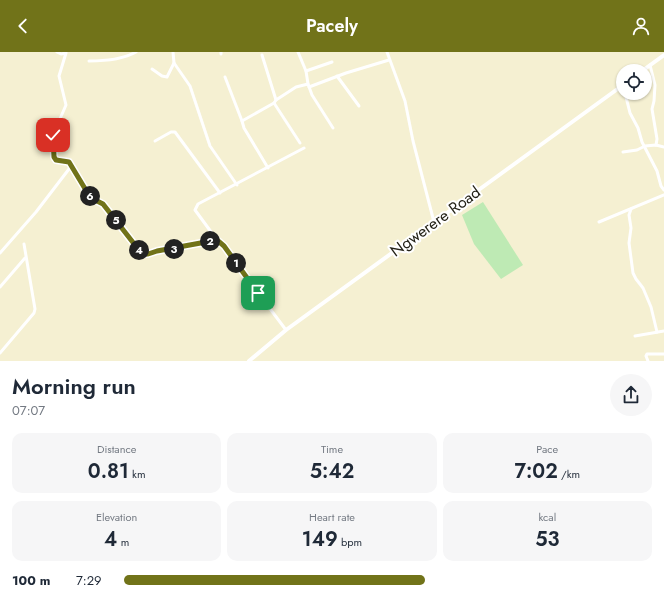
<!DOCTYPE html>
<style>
:root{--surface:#fff;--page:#f6f6f7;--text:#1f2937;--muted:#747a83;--accent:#717319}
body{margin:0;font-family:Jost,sans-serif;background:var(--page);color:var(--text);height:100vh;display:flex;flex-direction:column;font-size:15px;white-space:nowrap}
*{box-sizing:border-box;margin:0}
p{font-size:13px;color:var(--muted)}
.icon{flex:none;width:22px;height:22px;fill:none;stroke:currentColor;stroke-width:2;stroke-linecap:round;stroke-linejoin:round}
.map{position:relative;height:309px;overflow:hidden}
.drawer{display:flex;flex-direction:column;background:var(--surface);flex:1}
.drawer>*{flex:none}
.tools{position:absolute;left:616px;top:12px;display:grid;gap:8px}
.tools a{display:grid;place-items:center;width:36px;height:36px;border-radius:50%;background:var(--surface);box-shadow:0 1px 3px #0004;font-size:20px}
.pin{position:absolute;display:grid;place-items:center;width:34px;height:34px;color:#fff;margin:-17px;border-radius:8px;box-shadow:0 2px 6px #0006}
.km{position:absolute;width:20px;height:20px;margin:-10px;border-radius:50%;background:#222;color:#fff;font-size:11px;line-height:20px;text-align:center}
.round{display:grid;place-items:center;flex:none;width:42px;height:42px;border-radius:21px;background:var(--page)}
.headline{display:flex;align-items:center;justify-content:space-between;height:68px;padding:0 12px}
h1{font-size:22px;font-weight:600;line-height:30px}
.figures{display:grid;grid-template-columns:repeat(3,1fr);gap:6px;height:68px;padding:4px 12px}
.figures div{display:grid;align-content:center;border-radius:10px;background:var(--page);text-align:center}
.figures b{font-size:20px;font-weight:600}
.figures small{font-size:11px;font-weight:400}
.figures p{font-size:11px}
ul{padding:0 12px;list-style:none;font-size:13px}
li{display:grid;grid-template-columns:64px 48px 1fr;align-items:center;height:30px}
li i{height:10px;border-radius:5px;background:var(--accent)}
header{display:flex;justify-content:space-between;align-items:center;height:52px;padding:0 12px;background:var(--accent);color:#fff;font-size:18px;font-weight:600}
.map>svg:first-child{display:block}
.green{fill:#beeab4}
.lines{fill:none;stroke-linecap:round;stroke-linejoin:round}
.minor{stroke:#fff;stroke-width:3}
.major{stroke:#fff;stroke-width:4}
.route-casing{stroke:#fff;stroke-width:8}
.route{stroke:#717319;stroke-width:5}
.labels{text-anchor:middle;stroke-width:4;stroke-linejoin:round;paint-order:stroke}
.street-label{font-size:16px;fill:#242217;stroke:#fff}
</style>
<header><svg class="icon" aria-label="back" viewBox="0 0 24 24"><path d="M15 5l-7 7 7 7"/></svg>Pacely<svg class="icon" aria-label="person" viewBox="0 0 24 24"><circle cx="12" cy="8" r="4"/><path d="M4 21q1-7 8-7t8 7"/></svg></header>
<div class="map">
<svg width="664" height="309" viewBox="0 0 664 309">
<rect width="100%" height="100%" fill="#f5f0d2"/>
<!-- green -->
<polygon class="green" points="483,150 523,213 501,227 474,192 462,163"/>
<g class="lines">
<!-- minor -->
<g class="minor">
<polyline points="173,0 174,11 190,34 210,94 237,133"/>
<polyline points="298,0 306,19 308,32 312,43 333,76"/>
<polyline points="387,0 405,49 413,89 434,170"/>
<polyline points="221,2 221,0"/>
<polyline points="262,3 276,48"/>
<path d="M89 9C105 9 122 8 136 0"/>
<polyline points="650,13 655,33 654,49 652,57 657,87 656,93"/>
<polyline points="152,17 162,24 167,25 174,11"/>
<polyline points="306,19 332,10"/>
<polyline points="337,24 359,54"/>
<polyline points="225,25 242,69"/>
<polyline points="309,35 346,21 389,8"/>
<polyline points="625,41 630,61 638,76 642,90 657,119 661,134 664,138"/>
<polyline points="274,51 300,91"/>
<polyline points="155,89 171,80 175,80 220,141"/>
<polyline points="623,100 637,98 645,94 656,93 664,95"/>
<polyline points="70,113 87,140 93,147 103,152 143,202 148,202 157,199 209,189 217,188 219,189 286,278"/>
<polyline points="268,116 244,76 242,69 274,51 276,48 296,35 308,32"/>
<polyline points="631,157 629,163 631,176 629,191 633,221 636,227 643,236 651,255 657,280"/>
<polyline points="599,170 664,143"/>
<polyline points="217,188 195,158 198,152 304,96"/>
<polyline points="0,201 36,160 69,117 70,113 69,110 56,108 53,102 53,83 66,53 59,24 66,1 61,2 57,0"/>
<polyline points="0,235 25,206"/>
<polyline points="635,284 664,279"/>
<polyline points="0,301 34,261 35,257 24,192"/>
<polyline points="648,309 646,304 647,302 664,302"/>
</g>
<!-- major -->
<g class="major">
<polyline points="642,19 664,3"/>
<polyline points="249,309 286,278 623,33"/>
</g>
</g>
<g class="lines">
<!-- route casing -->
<g class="route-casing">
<polyline id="route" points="53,83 54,105 56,108 69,110 87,140 93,147 103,152 142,202 148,202 157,199 217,188 224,194 258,241"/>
</g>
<!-- route -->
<use href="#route" class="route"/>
</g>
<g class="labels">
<!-- street labels -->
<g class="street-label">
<text transform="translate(435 169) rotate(-36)" y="6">Ngwerere Road</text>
</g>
</g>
</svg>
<div class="tools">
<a><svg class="icon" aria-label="locate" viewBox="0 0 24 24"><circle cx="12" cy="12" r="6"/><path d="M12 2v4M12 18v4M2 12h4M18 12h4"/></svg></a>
</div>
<div class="pin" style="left:258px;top:241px;background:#1e9e55"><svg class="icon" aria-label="arrive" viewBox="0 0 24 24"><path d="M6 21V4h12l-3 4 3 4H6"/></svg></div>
<div class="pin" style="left:53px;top:83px;background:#d93025"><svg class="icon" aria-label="check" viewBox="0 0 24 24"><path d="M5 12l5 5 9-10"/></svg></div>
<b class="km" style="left:236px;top:211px">1</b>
<b class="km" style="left:210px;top:189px">2</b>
<b class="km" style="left:174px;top:197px">3</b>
<b class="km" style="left:139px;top:198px">4</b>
<b class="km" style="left:116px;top:168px">5</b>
<b class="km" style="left:90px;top:144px">6</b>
</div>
<section class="drawer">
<div class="headline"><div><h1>Morning run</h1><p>07:07</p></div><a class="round"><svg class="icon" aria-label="share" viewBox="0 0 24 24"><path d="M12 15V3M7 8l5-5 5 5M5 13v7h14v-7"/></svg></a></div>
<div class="figures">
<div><p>Distance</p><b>0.81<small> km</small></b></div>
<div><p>Time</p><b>5:42</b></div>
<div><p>Pace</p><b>7:02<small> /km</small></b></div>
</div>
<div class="figures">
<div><p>Elevation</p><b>4<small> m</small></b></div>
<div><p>Heart rate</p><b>149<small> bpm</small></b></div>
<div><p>kcal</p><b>53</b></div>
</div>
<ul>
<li><b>100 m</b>7:29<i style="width:57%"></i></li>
</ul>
</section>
